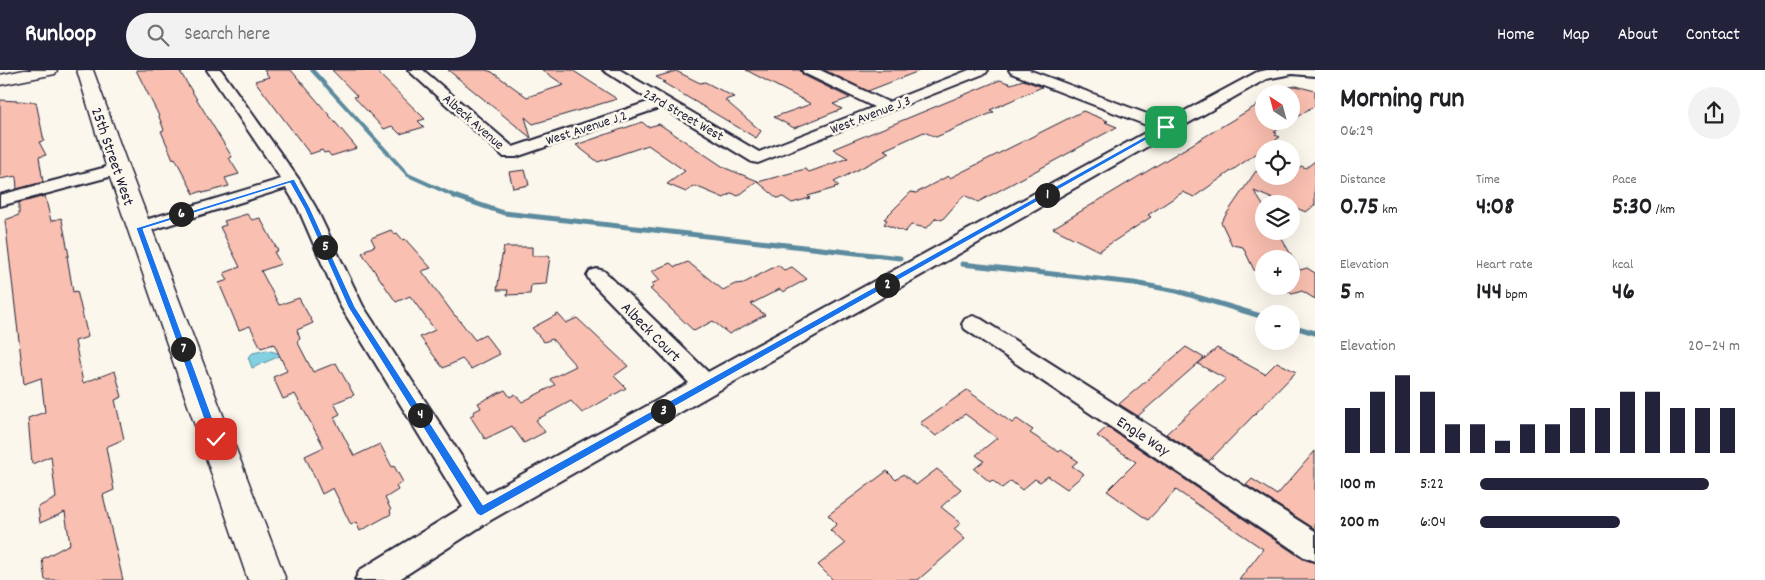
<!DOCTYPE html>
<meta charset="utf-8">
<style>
:root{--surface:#fff;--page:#f2f2f2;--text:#202124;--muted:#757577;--accent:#22223b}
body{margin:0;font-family:Dekko,sans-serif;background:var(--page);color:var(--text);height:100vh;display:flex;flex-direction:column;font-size:19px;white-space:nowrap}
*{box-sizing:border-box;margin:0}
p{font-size:16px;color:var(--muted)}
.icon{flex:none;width:28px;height:28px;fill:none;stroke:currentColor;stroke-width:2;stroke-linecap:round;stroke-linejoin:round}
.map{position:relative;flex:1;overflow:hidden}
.drawer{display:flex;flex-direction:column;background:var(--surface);width:450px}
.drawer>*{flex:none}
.needle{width:32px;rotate:324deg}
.controls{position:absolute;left:1255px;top:15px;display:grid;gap:10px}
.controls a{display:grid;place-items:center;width:45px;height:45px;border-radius:50%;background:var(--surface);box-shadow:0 5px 20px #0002;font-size:25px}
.pin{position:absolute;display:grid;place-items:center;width:42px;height:42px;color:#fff;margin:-21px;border-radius:10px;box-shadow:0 2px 8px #0006}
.km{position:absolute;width:25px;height:25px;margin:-12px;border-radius:50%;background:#222;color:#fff;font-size:14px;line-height:25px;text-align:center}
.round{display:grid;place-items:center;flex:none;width:52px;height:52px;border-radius:26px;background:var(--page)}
.headline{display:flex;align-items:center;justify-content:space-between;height:85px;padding:0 25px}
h1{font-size:28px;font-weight:800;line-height:38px}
.metrics{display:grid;grid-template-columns:repeat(3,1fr);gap:8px;height:85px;padding:5px 25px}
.metrics div{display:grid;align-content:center}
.metrics b{font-size:25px;font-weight:800}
.metrics small{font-size:14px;font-weight:400}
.metrics p{font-size:14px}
.chart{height:140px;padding:10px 25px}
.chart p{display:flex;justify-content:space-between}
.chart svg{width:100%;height:90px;margin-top:5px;stroke:var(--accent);stroke-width:6}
ul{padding:0 25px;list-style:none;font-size:16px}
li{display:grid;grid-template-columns:80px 60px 1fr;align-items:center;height:38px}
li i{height:12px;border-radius:6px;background:var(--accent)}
header{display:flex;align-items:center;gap:30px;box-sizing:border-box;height:70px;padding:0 25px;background:var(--accent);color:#fff}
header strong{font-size:24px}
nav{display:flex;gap:28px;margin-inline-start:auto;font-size:18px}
.search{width:350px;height:45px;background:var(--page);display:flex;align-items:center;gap:12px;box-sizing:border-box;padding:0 18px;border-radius:28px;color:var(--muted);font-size:19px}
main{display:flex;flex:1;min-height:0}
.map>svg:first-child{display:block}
.water{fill:#82d0e0;stroke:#5c8a9e}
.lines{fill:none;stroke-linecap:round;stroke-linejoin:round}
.stream-far1{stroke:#5c8a9e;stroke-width:4}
.stream{stroke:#5c8a9e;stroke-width:5}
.building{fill:#f9bfb0;stroke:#22223b}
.minor-casing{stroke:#22223b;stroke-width:4}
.tertiary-casing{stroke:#22223b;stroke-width:3}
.primary-casing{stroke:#22223b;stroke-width:3}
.minor{fill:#fbf7ec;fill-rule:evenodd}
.tertiary{fill:#fbf7ec;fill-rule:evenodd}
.primary{fill:#fbf7ec;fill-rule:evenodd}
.route{fill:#1a73e8;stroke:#fff}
.labels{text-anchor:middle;stroke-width:5;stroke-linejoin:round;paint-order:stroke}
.far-street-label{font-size:14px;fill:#22223b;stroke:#fbf7ec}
.street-label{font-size:16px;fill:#22223b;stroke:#fbf7ec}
</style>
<header>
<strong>Runloop</strong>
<div class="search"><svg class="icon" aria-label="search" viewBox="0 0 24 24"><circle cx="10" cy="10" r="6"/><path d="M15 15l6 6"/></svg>Search here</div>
<nav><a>Home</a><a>Map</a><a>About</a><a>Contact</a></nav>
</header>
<main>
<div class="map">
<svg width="1315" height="510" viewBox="0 0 1315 510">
<rect width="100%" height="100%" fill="#fbf7ec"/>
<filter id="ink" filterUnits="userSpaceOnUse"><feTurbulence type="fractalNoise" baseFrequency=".02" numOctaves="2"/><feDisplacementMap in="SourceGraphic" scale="10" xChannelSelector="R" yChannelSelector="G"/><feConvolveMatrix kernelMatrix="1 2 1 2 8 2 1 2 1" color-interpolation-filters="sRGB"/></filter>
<g filter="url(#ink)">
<!-- water -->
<polygon class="water" points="267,280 281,284 280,286 252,298 248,287 253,283"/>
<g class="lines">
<!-- stream-far1 -->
<polyline class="stream-far1" points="312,0 408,105 457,127"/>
<!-- stream -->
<g class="stream">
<polyline points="454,126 504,143 900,188"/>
<polyline points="962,194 1134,213 1177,221 1264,247"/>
<polyline points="1291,256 1315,263"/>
</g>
</g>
<!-- building -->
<g class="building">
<polygon points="136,0 179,0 232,87 229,88 239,104 225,108 229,116 203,123 202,121 194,124 175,88 173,89 161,61 164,60 158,44"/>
<polygon points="264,0 291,0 357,78 331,86 328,82 324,83 322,80 310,84 255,11 269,7"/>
<polygon points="332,0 375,0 425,49 418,51 424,57 400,64 392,56 384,59 354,27 357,26"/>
<polygon points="448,0 486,0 492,2 527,27 564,15 542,0 572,0 617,29 533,54 525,47 531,68"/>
<polygon points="746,0 800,0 803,5 850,28 833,34 842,39 794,58 774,47 811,34"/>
<polygon points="824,0 919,0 919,1 868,21"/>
<polygon points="676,1 700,13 705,12 734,27 725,30 761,61 756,68 662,12 665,12 656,7"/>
<polygon points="1000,10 1011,14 1023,10 1042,17 990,40 994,42 936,67 924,62 884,80 890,83 834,112 839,116 834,117 835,118 808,126 810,128 792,133 783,127 777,128 758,112 805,99 809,102 848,88 833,79"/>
<polygon points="1296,16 1315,21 1315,35 1291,51 1291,24 1276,24 1285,18"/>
<polygon points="0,30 36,32 44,71 39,72 46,85 39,87 43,112 17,119 16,106 0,109"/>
<polygon points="1264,31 1264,51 1291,51 1274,62 1277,63 1275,65 1280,67 1194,127 1183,122 1148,145 1151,147 1099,181 1053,158"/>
<polygon points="1083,41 1108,51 1105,52 1117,57 978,132 964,125 942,150 936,148 927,158 911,155 905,162 884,154 887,150 884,149 911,122 916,123 948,106 950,108"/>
<polygon points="642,52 648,57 659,54 725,98 758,111 738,126 732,123 724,128 695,116 686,122 667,114 685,101 648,75 598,92 576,75"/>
<polygon points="1315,91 1315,135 1306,142 1291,136 1291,134 1285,134 1254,121 1264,137 1264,161 1279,164 1300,200 1307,198 1315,203 1315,229 1302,221 1292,224 1280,216 1291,216 1291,189 1264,189 1264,206 1254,200 1243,177 1232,175 1221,152 1256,101 1264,104 1264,106 1278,110 1283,106 1291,106 1292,100 1295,101 1301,96 1306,98"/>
<polygon points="525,100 529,115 513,118 509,102"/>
<polygon points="45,126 51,151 61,148 62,150 69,186 67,186 73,222 77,221 88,267 75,271 83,313 115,301 122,327 115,330 124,369 106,377 114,420 103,425 123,510 45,510 42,489 70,474 65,442 40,453 38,437 56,428 51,386 32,394 28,348 45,342 41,308 24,314 5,150 19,145 19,133"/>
<polygon points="247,144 252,150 260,148 278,181 274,182 281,194 261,201 279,235 299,228 313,253 297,260 300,269 297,271 313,302 336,293 354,325 334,333 340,344 334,347 354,386 380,374 392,397 394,396 403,412 396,416 398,420 385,428 391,440 390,441 391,444 360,461 356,452 351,455 333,418 322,424 305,386 324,377 295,324 283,329 273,307 287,301 274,274 261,278 250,256 239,260 219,213 228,210 224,203 240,197 220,157 226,155 224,151"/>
<polygon points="391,160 394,164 397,163 403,170 405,169 431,198 422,201 455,246 456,246 475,270 485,265 500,284 471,299 462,289 443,298 420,267 435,260 410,226 396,232 362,183 366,182 365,180 375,176 371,168"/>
<polygon points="504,177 532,177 532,186 550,186 546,214 531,215 530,224 507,225 508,220 497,220 501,196 500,196"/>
<polygon points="688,192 723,220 735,214 744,213 778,195 784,200 792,197 807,209 783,222 780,219 751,234 765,245 729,264 713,251 694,261 650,219 654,217 651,214 660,210 652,201 670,193 675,197"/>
<polygon points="558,244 566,253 577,248 628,296 614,306 626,318 582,343 571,331 536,350 545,362 524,373 512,356 485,369 470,346 474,344 473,342 481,338 478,333 505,320 510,327 515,324 522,332 555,315 550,309 576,296 552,269 544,272 532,258"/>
<polygon points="1186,277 1204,288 1138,346 1119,334"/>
<polygon points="1217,278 1265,304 1277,292 1296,302 1209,391 1166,364 1226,309 1198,294"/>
<polygon points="967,320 1012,353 1017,349 1033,360 1030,363 1059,382 1061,380 1078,391 1072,396 1084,404 1067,419 1048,406 1040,412 1035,409 1022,420 1011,411 1002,418 992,410 990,412 974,399 984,391 976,385 997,368 965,344 936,366 920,353"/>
<polygon points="1107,357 1303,489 1315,493 1315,510 1239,510 1263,479 1176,420 1148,450 1107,421 1136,392 1097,366"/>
<polygon points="1315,381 1315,459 1246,415 1252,409 1277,425"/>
<polygon points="937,399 961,419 941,437 961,453 954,459 965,469 918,510 833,510 818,495 845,474 830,460 837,454 828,445 887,401 896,410 903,404 916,415"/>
</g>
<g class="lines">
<!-- minor casing -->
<g class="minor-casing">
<g id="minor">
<polygon points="207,0 221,0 300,111 316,138 363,236 486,424 689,313 590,211 587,206 590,201 597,199 604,201 708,302 1154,58 1011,3 1009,0 1029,0 1166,51 1257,2 1267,0 1315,0 1315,6 1292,4 1266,9 491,450 398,510 355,510 360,500 463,437 341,237 298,138 286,118 146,162 139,164 132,162 129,158 132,154 281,109"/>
<polygon points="408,0 423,0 513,77 651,31 603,0 620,0 759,82 874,37 804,3 802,0 820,0 888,32 969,0 988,0 986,3 758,93 752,92 662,37 516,87 504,87"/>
<polygon points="118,94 124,95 127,99 124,103 0,136 0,125"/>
<polygon points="973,246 981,249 1315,461 1315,491 1304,487 965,259 962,254 965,249"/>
</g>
</g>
<!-- tertiary casing -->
<g class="tertiary-casing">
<polygon id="tertiary" points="77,0 93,0 129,99 286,510 248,510 107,99"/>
</g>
<!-- primary casing -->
<g class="primary-casing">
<polygon id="primary" points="24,0 57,0 55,4 0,15 0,5"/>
</g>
<!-- minor -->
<use href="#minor" class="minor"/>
<!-- tertiary -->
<use href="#tertiary" class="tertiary"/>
<!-- primary -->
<use href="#primary" class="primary"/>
</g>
</g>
<!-- route -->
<polygon class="route" points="1164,56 1169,57 481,446 477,444 348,237 304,138 290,113 143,159 220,369 216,373 211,369 136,158 294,109 310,138 355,237 483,435"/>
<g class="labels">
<!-- far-street labels -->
<g class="far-street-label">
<text transform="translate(684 44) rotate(30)" y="5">23rd Street West</text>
<text transform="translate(870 44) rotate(-21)" y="5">West Avenue J 3</text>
<text transform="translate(474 51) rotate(41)" y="5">Albeck Avenue</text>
<text transform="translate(586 57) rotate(-18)" y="5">West Avenue J 2</text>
</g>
<!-- street labels -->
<g class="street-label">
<text transform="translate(114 86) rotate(71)" y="6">25th Street West</text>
<text transform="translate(652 261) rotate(45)" y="6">Albeck Court</text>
<text transform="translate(1144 365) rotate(33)" y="6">Engle Way</text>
</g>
</g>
</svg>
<div class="controls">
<a><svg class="needle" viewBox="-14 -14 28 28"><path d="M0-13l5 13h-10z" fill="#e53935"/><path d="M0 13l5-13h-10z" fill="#757577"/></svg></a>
<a><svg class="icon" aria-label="locate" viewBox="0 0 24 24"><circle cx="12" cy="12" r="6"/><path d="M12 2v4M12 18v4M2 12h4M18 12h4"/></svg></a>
<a><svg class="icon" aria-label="layers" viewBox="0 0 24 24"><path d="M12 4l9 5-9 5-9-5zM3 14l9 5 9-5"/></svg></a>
<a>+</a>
<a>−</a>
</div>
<div class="pin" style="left:1166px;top:57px;background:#1e9e55"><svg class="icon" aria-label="arrive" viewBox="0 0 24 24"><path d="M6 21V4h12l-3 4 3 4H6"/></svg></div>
<div class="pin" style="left:216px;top:369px;background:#d93025"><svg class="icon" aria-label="check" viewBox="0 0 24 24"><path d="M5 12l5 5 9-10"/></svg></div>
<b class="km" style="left:1047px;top:125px">1</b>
<b class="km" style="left:887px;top:215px">2</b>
<b class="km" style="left:663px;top:341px">3</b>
<b class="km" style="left:420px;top:345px">4</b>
<b class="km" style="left:325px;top:177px">5</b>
<b class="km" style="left:181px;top:144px">6</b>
<b class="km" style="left:183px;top:279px">7</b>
</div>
<section class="drawer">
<div class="headline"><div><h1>Morning run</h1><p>06:29</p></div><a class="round"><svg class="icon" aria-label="share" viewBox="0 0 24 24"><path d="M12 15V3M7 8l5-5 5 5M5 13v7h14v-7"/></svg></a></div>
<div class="metrics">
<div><p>Distance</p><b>0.75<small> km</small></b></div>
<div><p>Time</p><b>4:08</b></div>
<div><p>Pace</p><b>5:30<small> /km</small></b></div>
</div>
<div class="metrics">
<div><p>Elevation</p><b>5<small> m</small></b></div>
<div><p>Heart rate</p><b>144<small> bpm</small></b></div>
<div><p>kcal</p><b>46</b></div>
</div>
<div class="chart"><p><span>Elevation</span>20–24 m</p>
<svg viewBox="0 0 160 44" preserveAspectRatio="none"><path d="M5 44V22M15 44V14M25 44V6M35 44V14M45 44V30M55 44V30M65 44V38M75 44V30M85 44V30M95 44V22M105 44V22M115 44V14M125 44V14M135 44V22M145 44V22M155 44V22"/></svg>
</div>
<ul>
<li><b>100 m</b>5:22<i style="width:88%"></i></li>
<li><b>200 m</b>6:04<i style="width:54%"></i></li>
</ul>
</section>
</main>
